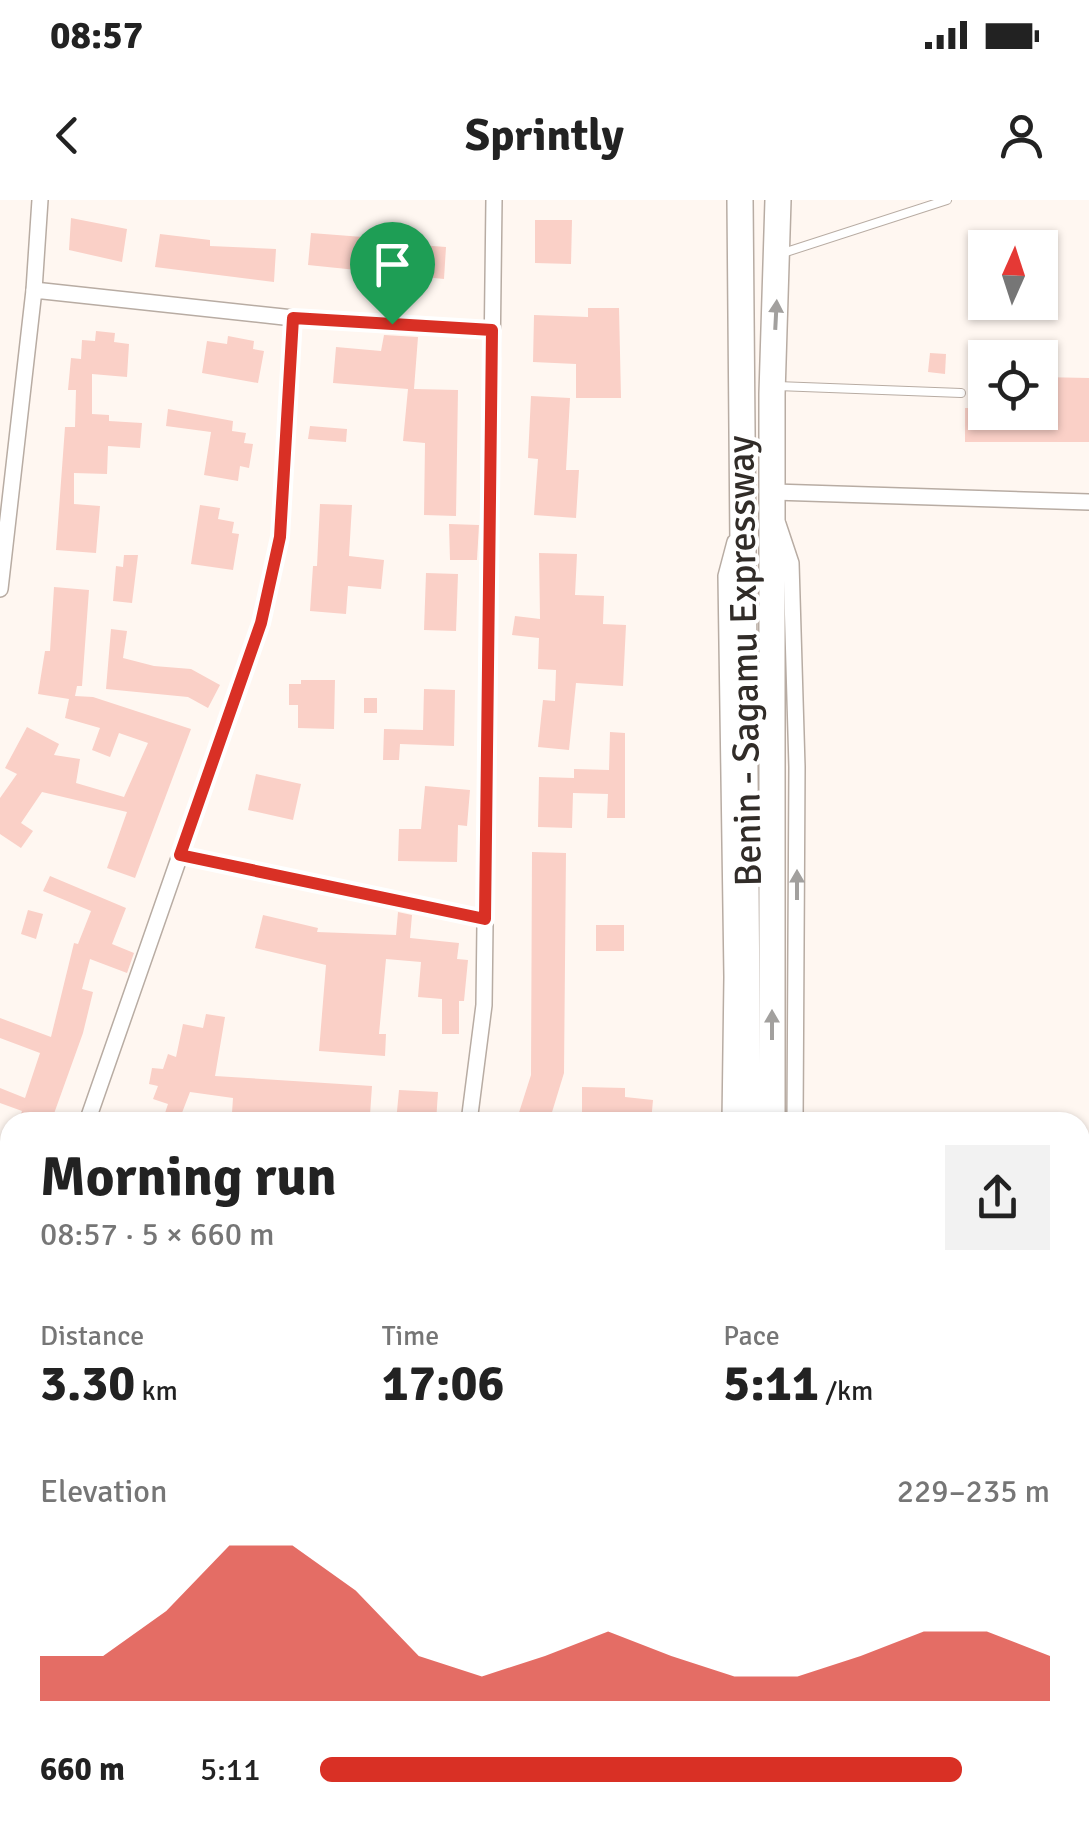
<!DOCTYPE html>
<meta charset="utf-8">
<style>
:root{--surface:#fff;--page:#f2f2f2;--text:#222;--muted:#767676;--accent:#d93025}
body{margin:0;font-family:Signika,sans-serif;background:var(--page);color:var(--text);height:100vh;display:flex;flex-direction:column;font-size:38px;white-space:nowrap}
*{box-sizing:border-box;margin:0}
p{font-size:32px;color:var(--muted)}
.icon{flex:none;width:55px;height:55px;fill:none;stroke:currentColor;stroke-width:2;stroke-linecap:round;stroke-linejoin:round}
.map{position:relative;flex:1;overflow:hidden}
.side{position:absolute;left:0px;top:912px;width:1090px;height:718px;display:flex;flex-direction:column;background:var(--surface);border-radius:30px 30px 0 0;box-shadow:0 2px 8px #0004}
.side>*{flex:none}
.needle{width:65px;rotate:3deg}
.tools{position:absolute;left:968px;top:30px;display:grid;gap:20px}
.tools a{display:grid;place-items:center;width:90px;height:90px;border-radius:0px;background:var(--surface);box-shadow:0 2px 8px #0004;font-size:50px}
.pin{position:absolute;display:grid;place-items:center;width:85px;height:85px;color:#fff;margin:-102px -42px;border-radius:50% 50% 50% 0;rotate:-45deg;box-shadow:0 0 10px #0007}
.pin .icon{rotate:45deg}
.round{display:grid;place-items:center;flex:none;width:105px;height:105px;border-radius:0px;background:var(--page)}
.overview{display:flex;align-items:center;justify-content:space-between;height:170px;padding:0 40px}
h1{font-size:55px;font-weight:700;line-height:75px}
.metrics{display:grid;grid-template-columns:repeat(3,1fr);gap:15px;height:170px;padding:10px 40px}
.metrics div{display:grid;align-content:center}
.metrics b{font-size:50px;font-weight:700}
.metrics small{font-size:28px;font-weight:400}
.metrics p{font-size:28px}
.chart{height:280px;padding:20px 40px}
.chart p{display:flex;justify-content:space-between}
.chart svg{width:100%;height:180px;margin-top:10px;fill:var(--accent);opacity:.7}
ul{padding:0 40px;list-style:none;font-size:32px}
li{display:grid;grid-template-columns:160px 120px 1fr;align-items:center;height:75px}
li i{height:25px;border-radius:12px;background:var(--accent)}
.status{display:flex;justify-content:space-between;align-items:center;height:70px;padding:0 50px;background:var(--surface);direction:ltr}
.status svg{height:28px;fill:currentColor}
header{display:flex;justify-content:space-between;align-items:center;height:130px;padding:0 40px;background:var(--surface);font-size:45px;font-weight:700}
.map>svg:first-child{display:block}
.building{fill:#fad0c7}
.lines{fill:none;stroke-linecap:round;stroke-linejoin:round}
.service-casing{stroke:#b8aca3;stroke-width:10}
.minor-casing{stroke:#b8aca3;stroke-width:18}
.trunk-casing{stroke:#b8aca3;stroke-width:28}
.service{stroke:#fff;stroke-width:8}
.minor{stroke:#fff;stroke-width:15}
.trunk{stroke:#fff;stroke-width:25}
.oneway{fill:#a2a09e}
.route-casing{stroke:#fff;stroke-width:20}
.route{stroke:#d93025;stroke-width:12}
.labels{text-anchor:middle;stroke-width:8;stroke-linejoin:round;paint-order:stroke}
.street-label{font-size:38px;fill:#312c28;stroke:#fff}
</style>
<div class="status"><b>08:57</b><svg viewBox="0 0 49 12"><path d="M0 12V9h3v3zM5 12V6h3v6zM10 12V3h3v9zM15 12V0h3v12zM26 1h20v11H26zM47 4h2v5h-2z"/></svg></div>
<header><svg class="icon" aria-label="back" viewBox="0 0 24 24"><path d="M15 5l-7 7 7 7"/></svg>Sprintly<svg class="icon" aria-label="person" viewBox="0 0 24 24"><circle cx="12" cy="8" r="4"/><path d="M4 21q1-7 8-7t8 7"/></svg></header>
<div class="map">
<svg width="1089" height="1628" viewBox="0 0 1089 1628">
<rect width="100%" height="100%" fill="#fff7f1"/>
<!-- building -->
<g class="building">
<polygon points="71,18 127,29 122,62 69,50"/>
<polygon points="535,20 572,20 571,64 535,63"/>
<polygon points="390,28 408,29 407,44 446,47 444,79 308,65 311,33 389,39"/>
<polygon points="160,34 210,40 210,46 276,49 274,82 155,67"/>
<polygon points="1040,47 1053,48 1052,65 1040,64"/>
<polygon points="588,108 619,108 621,198 576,198 576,164 533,162 534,115 588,117"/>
<polygon points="96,131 115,133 114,142 129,144 127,177 92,174 92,214 109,215 109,221 142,223 140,248 108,246 107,274 74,273 74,304 100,306 96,353 56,350 65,227 75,227 76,190 68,190 71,158 81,159 82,140 95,141"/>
<polygon points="384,135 418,137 414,189 458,190 456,316 424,315 425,243 403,241 408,189 333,183 336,147 381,151"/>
<polygon points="228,136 254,141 253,149 264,151 258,183 202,173 207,141 227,144"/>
<polygon points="930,153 946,154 945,174 928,172"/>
<polygon points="1040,177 1089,178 1089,242 965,242 965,208 985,208 985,212 1040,212"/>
<polygon points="531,196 570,198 566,270 579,270 576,318 534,315 538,259 528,258"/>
<polygon points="168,209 233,221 232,231 246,233 244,243 253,244 249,268 240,266 238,281 204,275 211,232 166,226"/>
<polygon points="310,226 347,229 346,242 308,239"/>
<polygon points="320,304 352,305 349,356 384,360 381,389 348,386 346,414 310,411 313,366 317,366"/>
<polygon points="200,305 220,308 218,319 234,322 232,333 239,334 233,370 191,364"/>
<polygon points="449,324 479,325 477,360 450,360"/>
<polygon points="539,353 577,354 575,395 604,396 603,424 626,425 623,486 576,483 569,550 538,547 543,500 555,501 556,470 538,469 539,438 512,435 515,416 540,419"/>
<polygon points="124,355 138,355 132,403 113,401 116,366 123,367"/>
<polygon points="426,373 458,374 456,431 424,430"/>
<polygon points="54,387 89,390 82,486 77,486 75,496 93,497 191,529 135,678 107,668 127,612 42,592 21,623 33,631 21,648 0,634 0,598 17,574 5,568 27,527 59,544 54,555 80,559 76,583 124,597 148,543 119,533 110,557 92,550 100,528 65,518 69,499 38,494 45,451 50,451"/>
<polygon points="111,429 127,431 123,458 154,466 191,469 220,485 208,508 188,497 106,489"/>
<polygon points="301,480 335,480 334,529 298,528 298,505 289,505 289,484 301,484"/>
<polygon points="424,489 455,490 454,546 400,544 399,560 383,560 384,529 423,530"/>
<rect x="364" y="498" width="13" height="15"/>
<polygon points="610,532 625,533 625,618 607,618 608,594 573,593 572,628 538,627 539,577 574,578 574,569 609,570"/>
<polygon points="256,574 301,584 293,620 248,610"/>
<polygon points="425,586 470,590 467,626 458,625 457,662 398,661 399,629 421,629"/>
<polygon points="532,652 566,653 564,873 549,922 516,922 531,875"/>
<polygon points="50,676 126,708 112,744 134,753 127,773 90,759 82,789 93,792 83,833 51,922 18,922 22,911 0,903 0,888 25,898 40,853 0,838 0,818 51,837 74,743 78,744 91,711 43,691"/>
<polygon points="28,710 43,714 36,739 21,734"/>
<polygon points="398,712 412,715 410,738 459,743 457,759 468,760 464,801 459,801 459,834 442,834 442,799 418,797 421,762 386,759 379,834 386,834 385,856 319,851 326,765 255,748 263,715 318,728 317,732 396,735"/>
<rect x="596" y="725" width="28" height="26"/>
<polygon points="206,814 225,817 215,876 372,886 370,915 360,914 359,922 248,920 248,914 232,913 233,898 190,892 180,918 165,913 168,904 153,899 158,886 149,884 152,868 163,869 168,854 176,857 183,824 203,828"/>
<polygon points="582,887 625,888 625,897 653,900 651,922 636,921 637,914 582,913"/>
<polygon points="399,890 438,892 436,922 396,922"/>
</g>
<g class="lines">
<!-- service casing -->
<g class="service-casing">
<g id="service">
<polyline points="783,53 947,0"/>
<polyline points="777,186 961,193"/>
<polyline points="1078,1620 1079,1628"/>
</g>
</g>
<!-- minor casing -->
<g class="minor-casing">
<g id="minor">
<polyline points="34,90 40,0"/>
<polyline points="774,292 1089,302"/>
<polyline points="778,324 791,363 797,567 795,922"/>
<polyline points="0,389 34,90 293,118 492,130"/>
<polyline points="180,655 485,719"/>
<polyline points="87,922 261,423 280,337 293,118"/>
<polyline points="469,922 484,805 494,0"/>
<polyline points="730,922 732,777 726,376 735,342"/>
<polyline points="0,1053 10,1059"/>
<polyline points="1080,1271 1089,1268"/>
<polyline points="0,1339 10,1345"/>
<polyline points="1080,1348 1089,1345"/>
<polyline points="0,1547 10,1554"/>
<polyline points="720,1620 720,1628"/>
<polyline points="788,1620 789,1628"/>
<polyline points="113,1628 118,1620"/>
<polyline points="347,1628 349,1620"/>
<polyline points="562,1628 563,1620"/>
</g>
</g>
<!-- trunk casing -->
<g class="trunk-casing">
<g id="trunk">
<polyline points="740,0 748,922"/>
<polyline points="772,922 772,194 778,0"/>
<polyline points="747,1628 747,1620"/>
<polyline points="772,1628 772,1620"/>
</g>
</g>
<!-- service -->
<use href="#service" class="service"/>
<!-- minor -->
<use href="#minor" class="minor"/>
<!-- trunk -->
<use href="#trunk" class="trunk"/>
</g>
<!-- one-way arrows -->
<defs><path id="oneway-solid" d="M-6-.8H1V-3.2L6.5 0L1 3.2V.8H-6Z" transform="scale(2.5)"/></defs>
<g class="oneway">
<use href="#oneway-solid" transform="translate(776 115) rotate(-87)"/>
<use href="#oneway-solid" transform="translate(797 685) rotate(-90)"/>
<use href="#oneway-solid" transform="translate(772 825) rotate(-90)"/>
</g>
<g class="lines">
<!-- route casing -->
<g class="route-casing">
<polygon id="route" points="293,118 492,130 485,719 180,655 261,423 280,337"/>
</g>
<!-- route -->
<use href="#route" class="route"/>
</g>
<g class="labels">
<!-- street labels -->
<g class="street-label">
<text transform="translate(744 461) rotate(-91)" y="13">Benin - Sagamu Expressway</text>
</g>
</g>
</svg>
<div class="tools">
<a><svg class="needle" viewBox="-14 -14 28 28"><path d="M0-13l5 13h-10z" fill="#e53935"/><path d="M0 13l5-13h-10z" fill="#767676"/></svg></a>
<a><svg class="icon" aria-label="locate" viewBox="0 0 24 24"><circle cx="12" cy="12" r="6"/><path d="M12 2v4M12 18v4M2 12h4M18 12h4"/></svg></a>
</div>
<div class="pin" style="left:392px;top:124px;background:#1e9e55"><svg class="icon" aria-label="arrive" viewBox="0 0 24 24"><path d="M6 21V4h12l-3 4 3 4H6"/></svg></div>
<section class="side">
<div class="overview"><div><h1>Morning run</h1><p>08:57 · 5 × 660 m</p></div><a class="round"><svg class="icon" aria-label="share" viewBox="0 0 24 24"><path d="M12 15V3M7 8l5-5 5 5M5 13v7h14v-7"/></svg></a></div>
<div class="metrics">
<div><p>Distance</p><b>3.30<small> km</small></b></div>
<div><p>Time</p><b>17:06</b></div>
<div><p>Pace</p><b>5:11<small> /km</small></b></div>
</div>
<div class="chart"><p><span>Elevation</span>229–235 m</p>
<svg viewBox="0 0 160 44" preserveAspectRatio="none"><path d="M0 44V33L10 33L20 22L30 6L40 6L50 17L60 33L70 38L80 33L90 27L100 33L110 38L120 38L130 33L140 27L150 27L160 33V44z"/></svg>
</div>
<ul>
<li><b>660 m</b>5:11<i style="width:88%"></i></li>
</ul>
</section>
</div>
